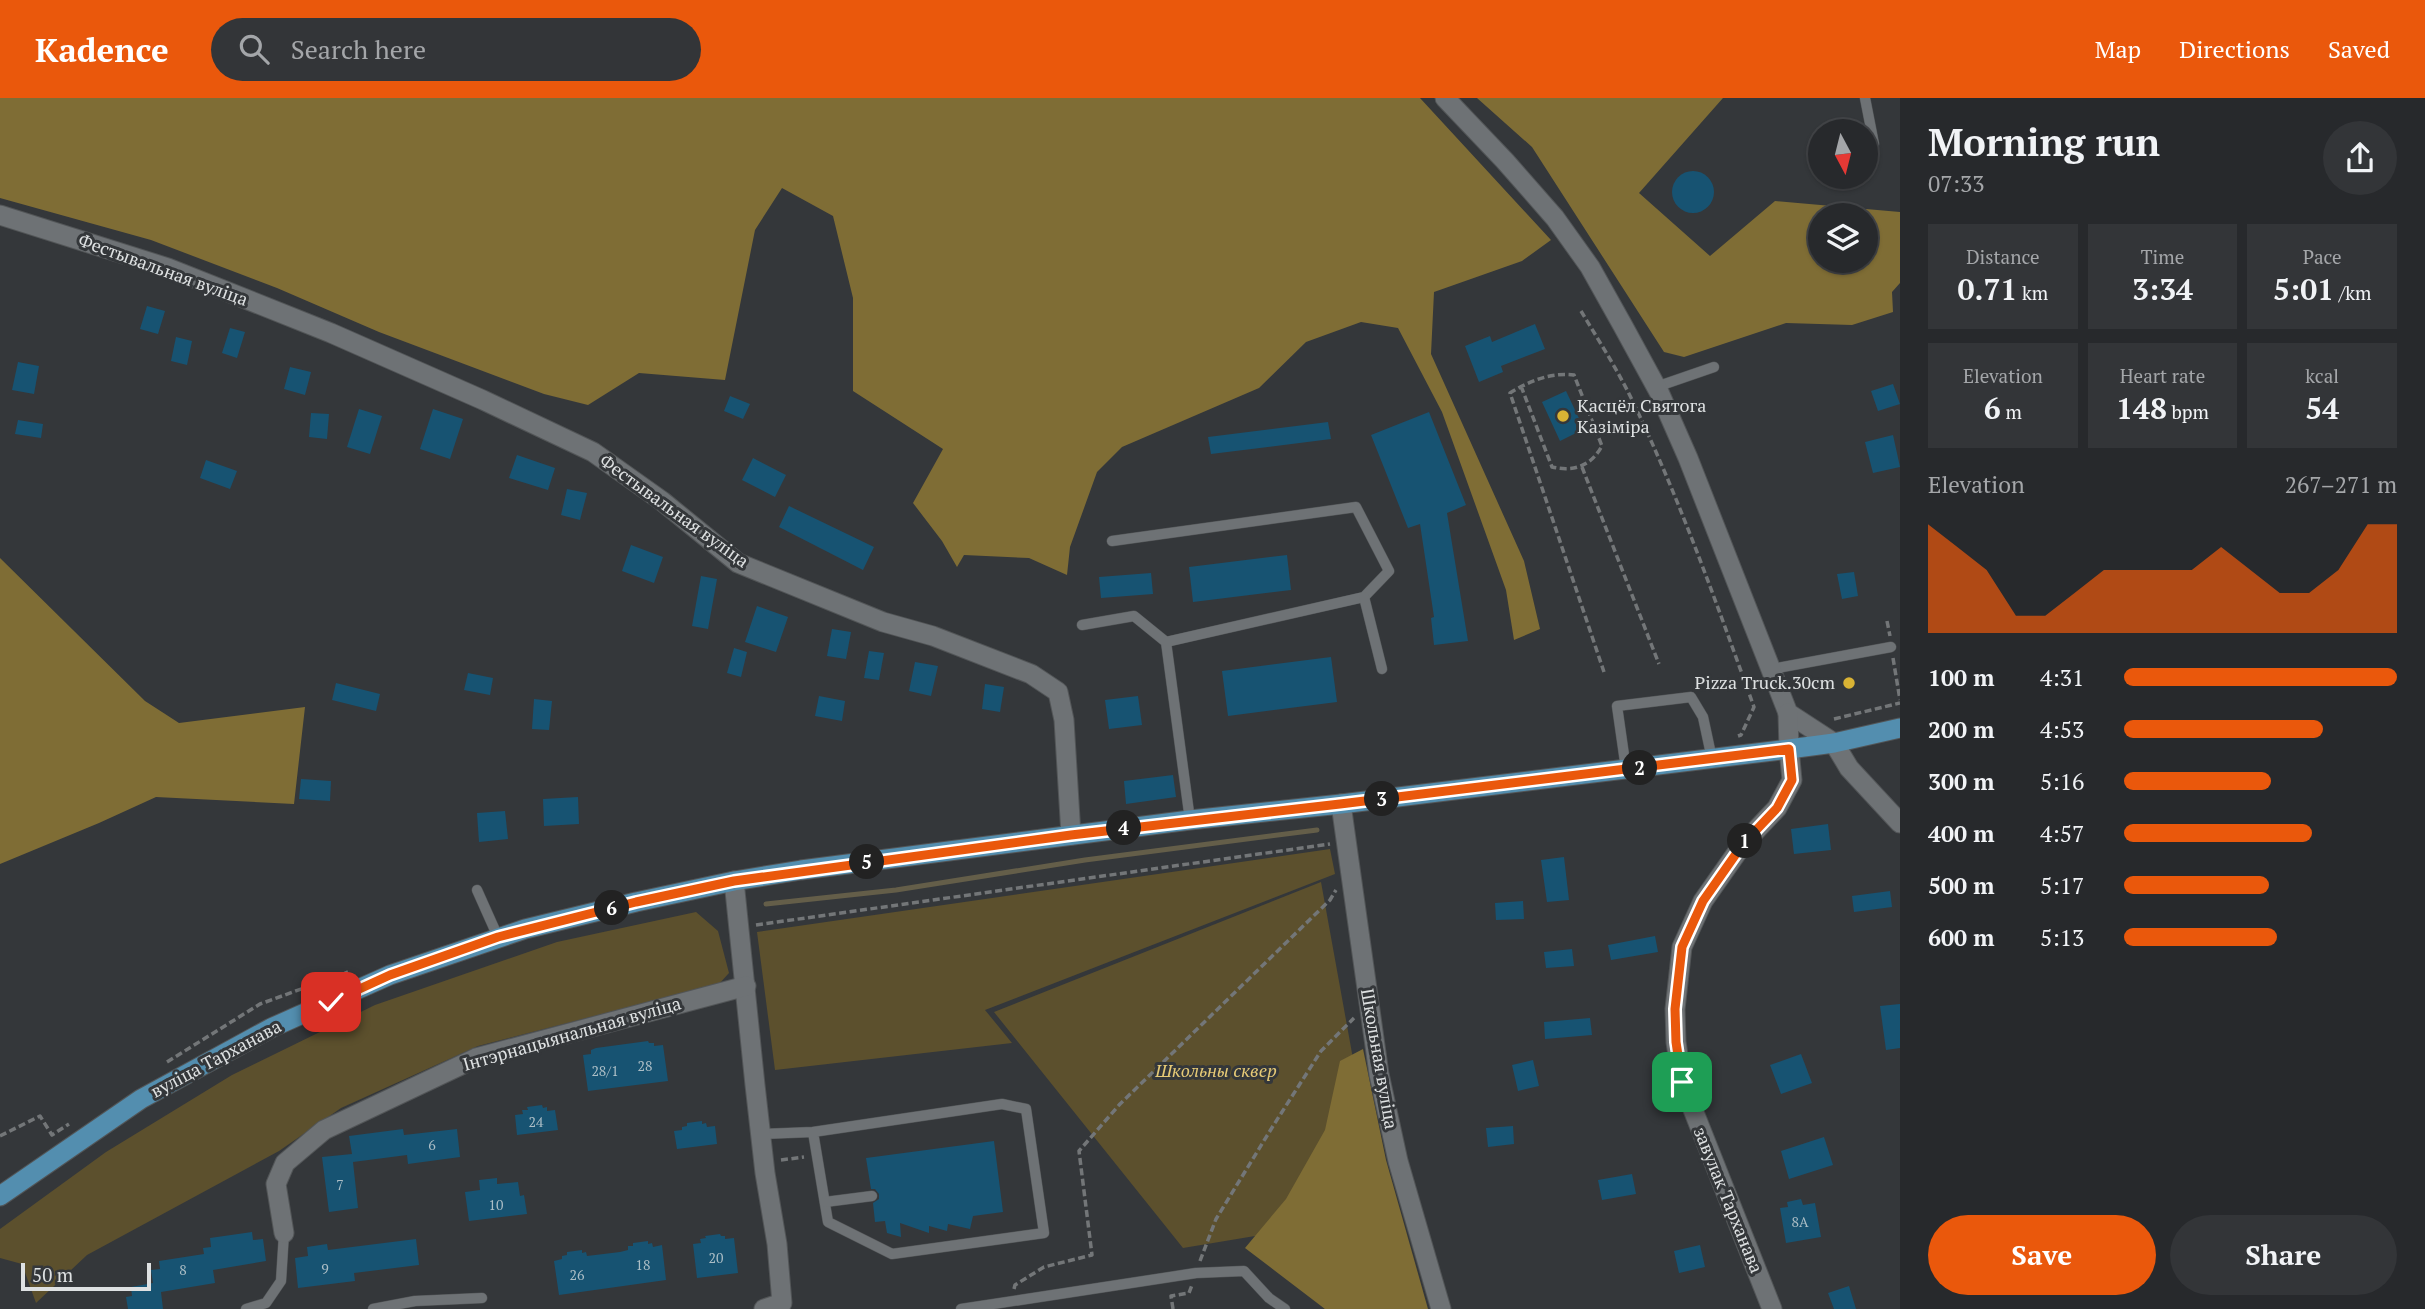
<!DOCTYPE html>
<meta charset="utf-8">
<style>
:root{--surface:#27292c;--page:#333538;--text:#f1f3f6;--muted:#a4a6a9;--line:#434548;--accent:#ea580c}
body{margin:0;font-family:"PT Serif",serif;background:var(--page);color:var(--text);height:100vh;display:flex;flex-direction:column;font-size:26px;white-space:nowrap}
*{box-sizing:border-box;margin:0}
p{font-size:23px;color:var(--muted)}
.icon{flex:none;width:38px;height:38px;fill:none;stroke:currentColor;stroke-width:2;stroke-linecap:round;stroke-linejoin:round}
.map{position:relative;flex:1;overflow:hidden}
.drawer{display:flex;flex-direction:column;background:var(--surface);width:525px}
.drawer>*{flex:none}
.needle{width:46px;rotate:173deg}
.tools{position:absolute;left:1808px;top:21px;display:grid;gap:14px}
.tools a{display:grid;place-items:center;width:70px;height:70px;border-radius:50%;background:var(--surface);box-shadow:0 2px 5px #0004,0 0 0 2px var(--line);font-size:35px}
.scale{position:absolute;left:21px;bottom:18px;width:130px;box-sizing:border-box;padding-left:7px;border:4px solid #dee1e2;border-top:0;font-size:19px;line-height:24px;white-space:nowrap;color:#dee1e2;-webkit-text-stroke:5px #34373a;paint-order:stroke}
.pin{position:absolute;display:grid;place-items:center;width:60px;height:60px;color:#fff;margin:-30px;border-radius:14px;box-shadow:0 4px 10px #0006}
.km{position:absolute;width:35px;height:35px;margin:-18px;border-radius:50%;background:#222;color:#fff;font-size:19px;line-height:35px;text-align:center}
.round{display:grid;place-items:center;flex:none;width:74px;height:74px;border-radius:37px;background:var(--page)}
.head{display:flex;align-items:center;justify-content:space-between;height:119px;padding:0 28px}
h1{font-size:38px;font-weight:700;line-height:52px}
.metrics{display:grid;grid-template-columns:repeat(3,1fr);gap:10px;height:119px;padding:7px 28px}
.metrics div{display:grid;align-content:center;border-radius:0px;background:var(--page);text-align:center}
.metrics b{font-size:30px;font-weight:700}
.metrics small{font-size:19px;font-weight:400}
.metrics p{font-size:19px}
.chart{height:196px;padding:14px 28px}
.chart p{display:flex;justify-content:space-between}
.chart svg{width:100%;height:126px;margin-top:7px;fill:var(--accent);opacity:.7}
.primary-button{display:flex;gap:14px;margin-top:auto;padding:14px 28px}
.primary-button a{flex:1;height:80px;border-radius:42px;background:var(--accent);color:#fff;font-size:28px;font-weight:700;line-height:80px;text-align:center}
.primary-button a+a{background:var(--page);color:var(--text)}
ul{padding:0 28px;list-style:none;font-size:23px}
li{display:grid;grid-template-columns:112px 84px 1fr;align-items:center;height:52px}
li i{height:18px;border-radius:9px;background:var(--accent)}
header{display:flex;align-items:center;gap:42px;box-sizing:border-box;height:98px;padding:0 35px;background:var(--accent);color:#fff}
header strong{font-size:33px}
nav{display:flex;gap:38px;margin-inline-start:auto;font-size:24px}
.search{width:490px;height:63px;background:var(--page);display:flex;align-items:center;gap:18px;box-sizing:border-box;padding:0 24px;border-radius:38px;color:var(--muted);font-size:26px}
main{display:flex;flex:1;min-height:0}
.map>svg:first-child{display:block}
.green{fill:#5c502d}
.forest{fill:#7f6d35;fill-rule:evenodd}
.lines{fill:none;stroke-linecap:round;stroke-linejoin:round}
.stream{stroke:#645e49;stroke-width:5}
.building{fill:#175372}
.service-casing{stroke:#525557;stroke-width:11}
.minor-casing{stroke:#525557;stroke-width:21}
.tertiary-casing{stroke:#525557;stroke-width:21}
.primary-casing{stroke:#525557;stroke-width:21}
.path{stroke:#737678;stroke-width:3.5;stroke-dasharray:7 3.5;stroke-linecap:butt}
.service{stroke:#6e7275;stroke-width:10}
.minor{stroke:#6e7275;stroke-width:19}
.tertiary{stroke:#6e7275;stroke-width:19}
.primary{stroke:#538eaf;stroke-width:19}
.route-casing{stroke:#fff;stroke-width:14}
.route{stroke:#ea580c;stroke-width:9}
.poi-dot{fill:#d9b334;stroke:#34373a;stroke-width:2.5}
.labels{text-anchor:middle;stroke-width:6;stroke-linejoin:round;paint-order:stroke}
.number-label{font-size:14px;fill:#acbec6}
.street-label{font-size:18px;fill:#dee1e2;stroke:#34373a}
.poi-label{font-size:18px;fill:#dee1e2;stroke:#34373a;text-anchor:start}
.park-label{font-size:18px;font-style:italic;fill:#e6ca76;stroke:#34373a}
</style>
<header>
<strong>Kadence</strong>
<div class="search"><svg class="icon" aria-label="search" viewBox="0 0 24 24"><circle cx="10" cy="10" r="6"/><path d="M15 15l6 6"/></svg>Search here</div>
<nav><a>Map</a><a>Directions</a><a>Saved</a></nav>
</header>
<main>
<div class="map">
<svg width="1900" height="1211" viewBox="0 0 1900 1211">
<rect width="100%" height="100%" fill="#34373a"/>
<!-- green -->
<g class="green">
<polygon points="1330,751 1335,776 985,912 1012,945 775,972 757,834"/>
<polygon points="1321,784 1369,1049 1395,1211 1325,1211 1255,1138 1183,1150 994,914"/>
<polygon points="696,814 718,833 729,875 719,886 478,948 341,1010 279,1053 87,1157 36,1205 22,1166 0,1160 0,1131 106,1054 232,977 375,907 557,844"/>
</g>
<!-- forest -->
<g class="forest">
<polygon points="0,0 1420,0 1551,142 1522,163 1434,194 1431,256 1524,463 1540,531 1514,542 1506,492 1442,314 1398,230 1361,224 1306,244 1259,290 1122,349 1097,374 1070,449 1067,477 1029,460 964,457 957,469 942,443 913,405 943,351 853,293 853,200 833,118 782,90 755,132 725,282 639,275 588,307 544,296 379,234 277,190 151,142 0,100"/>
<path d="M1477 0H1723L1639 95 1710 158 1775 103 1900 114V185L1892 194 1893 214 1852 227 1786 225 1684 259 1664 254 1532 49ZM1866 117V163H1820V117Z"/>
<polygon points="0,460 145,603 179,625 305,609 294,706 156,699 99,725 0,766"/>
<polygon points="1363,951 1386,1062 1428,1211 1325,1211 1245,1150 1286,1101 1325,1032 1340,963"/>
</g>
<g class="lines">
<!-- stream -->
<polyline class="stream" points="766,806 896,792 1085,762 1317,732"/>
</g>
<!-- building -->
<g class="building">
<circle cx="1693" cy="94" r="21"/>
<polygon points="147,208 165,213 158,236 140,231"/>
<polygon points="1535,226 1545,251 1501,268 1503,274 1479,284 1465,248 1490,238 1492,244"/>
<polygon points="230,230 245,234 237,260 222,255"/>
<polygon points="176,239 192,243 187,267 171,263"/>
<polygon points="18,264 39,268 34,296 12,292"/>
<polygon points="290,269 311,274 305,297 284,291"/>
<polygon points="1893,286 1900,306 1878,313 1871,293"/>
<polygon points="1566,293 1584,331 1560,343 1542,304"/>
<polygon points="730,298 750,306 743,321 724,313"/>
<polygon points="359,311 382,318 370,356 347,349"/>
<polygon points="433,311 463,321 450,361 420,351"/>
<polygon points="1429,314 1466,407 1447,415 1468,543 1434,547 1431,520 1434,519 1420,426 1408,430 1371,337"/>
<polygon points="311,315 329,316 327,341 309,339"/>
<polygon points="18,322 43,326 41,340 15,336"/>
<polygon points="1328,324 1331,341 1211,356 1208,339"/>
<polygon points="1893,337 1900,369 1873,375 1865,344"/>
<polygon points="517,357 555,370 548,392 509,380"/>
<polygon points="753,360 786,377 775,399 742,382"/>
<polygon points="206,362 237,373 230,391 200,380"/>
<polygon points="567,391 587,395 580,422 561,417"/>
<polygon points="789,408 874,449 863,472 779,429"/>
<polygon points="631,447 663,459 654,485 622,473"/>
<polygon points="1287,457 1291,492 1193,504 1189,469"/>
<polygon points="1854,474 1858,498 1842,501 1837,476"/>
<polygon points="1151,475 1153,496 1101,500 1099,479"/>
<polygon points="701,478 717,481 708,531 692,528"/>
<polygon points="757,508 788,519 776,554 745,544"/>
<polygon points="832,531 851,534 846,561 827,558"/>
<polygon points="734,550 747,554 741,579 727,575"/>
<polygon points="869,553 884,555 879,582 864,580"/>
<polygon points="1331,559 1337,604 1228,618 1222,573"/>
<polygon points="915,564 938,568 931,598 909,593"/>
<polygon points="468,575 493,580 490,597 464,592"/>
<polygon points="336,585 380,596 376,613 332,602"/>
<polygon points="985,586 1004,589 1000,614 982,611"/>
<polygon points="819,598 845,603 842,623 815,618"/>
<polygon points="1138,598 1142,627 1109,631 1105,602"/>
<polygon points="534,601 552,603 549,632 532,631"/>
<polygon points="1173,677 1176,699 1126,706 1124,683"/>
<polygon points="301,681 331,683 330,703 299,701"/>
<polygon points="578,699 579,726 544,728 543,701"/>
<polygon points="505,713 508,741 479,744 477,715"/>
<polygon points="1828,726 1831,752 1794,756 1791,731"/>
<polygon points="1564,759 1569,802 1547,804 1541,762"/>
<polygon points="1890,793 1892,809 1854,814 1852,798"/>
<polygon points="1523,803 1524,821 1496,822 1495,805"/>
<polygon points="1655,838 1658,854 1611,862 1608,847"/>
<polygon points="1572,851 1574,868 1546,870 1544,854"/>
<polygon points="1900,906 1900,950 1886,952 1880,908"/>
<polygon points="1590,920 1592,937 1545,941 1544,924"/>
<polygon points="648,943 649,945 654,945 654,948 663,947 668,983 588,993 583,957 591,956 591,952 596,950"/>
<polygon points="1801,956 1812,985 1781,996 1770,967"/>
<polygon points="1533,962 1539,988 1518,993 1512,967"/>
<polygon points="542,1007 543,1010 547,1009 547,1013 555,1012 558,1032 517,1037 515,1017 523,1016 522,1012 528,1012 527,1009"/>
<polygon points="702,1023 702,1026 706,1025 707,1029 715,1028 717,1046 677,1051 674,1033 682,1032 682,1029 687,1028 687,1025"/>
<polygon points="1513,1028 1514,1046 1488,1049 1486,1030"/>
<polygon points="403,1031 404,1037 457,1031 460,1059 408,1066 407,1057 353,1064 358,1110 329,1114 322,1059 352,1056 349,1038"/>
<polygon points="1824,1039 1833,1067 1789,1081 1781,1053"/>
<polygon points="994,1043 1003,1114 973,1118 970,1131 948,1126 947,1133 929,1128 929,1135 900,1125 901,1139 887,1135 885,1123 875,1124 873,1105 879,1101 879,1096 875,1091 871,1091 866,1060"/>
<polygon points="1632,1076 1636,1096 1602,1102 1598,1082"/>
<polygon points="497,1080 497,1086 518,1084 520,1098 524,1097 527,1116 469,1123 465,1094 480,1092 479,1082"/>
<polygon points="1801,1101 1803,1107 1815,1105 1821,1139 1786,1145 1780,1110 1788,1109 1787,1104"/>
<polygon points="252,1134 253,1142 263,1141 266,1163 213,1172 215,1185 161,1194 163,1211 128,1211 126,1199 132,1198 131,1189 153,1185 151,1172 160,1171 159,1163 204,1156 203,1150 211,1149 210,1140"/>
<polygon points="720,1136 721,1138 725,1138 725,1141 734,1140 738,1175 697,1180 693,1146 701,1145 700,1141 706,1140 705,1138"/>
<polygon points="416,1141 419,1167 354,1175 355,1183 298,1190 295,1160 308,1158 307,1149 327,1146 328,1152"/>
<polygon points="648,1143 648,1146 652,1145 653,1149 662,1147 666,1182 559,1197 554,1163 562,1161 562,1158 567,1157 567,1154 582,1152 582,1155 586,1154 587,1158 620,1154 628,1152 628,1148 633,1148 633,1145"/>
<polygon points="1700,1147 1705,1169 1679,1175 1674,1153"/>
<polygon points="1849,1188 1856,1211 1834,1211 1828,1195"/>
</g>
<g class="lines">
<!-- service casing -->
<g class="service-casing">
<g id="service">
<polyline points="1865,0 1874,46"/>
<polyline points="1656,289 1714,269"/>
<polyline points="1112,443 1356,409 1389,473 1364,499 1166,544"/>
<polyline points="1364,499 1382,571"/>
<polyline points="1082,527 1134,518 1166,544 1190,722"/>
<polyline points="1772,571 1891,549"/>
<polyline points="1626,671 1617,608 1691,599 1703,619 1712,661"/>
<polyline points="477,792 498,839"/>
<polyline points="762,1036 813,1034 1002,1006 1026,1011 1044,1135 892,1156 828,1124 813,1034"/>
<polyline points="825,1104 872,1098"/>
<polyline points="246,1211 266,1205 281,1183 284,1135"/>
<polyline points="373,1211 415,1203 482,1200"/>
<polyline points="961,1211 1196,1175 1244,1173 1269,1200 1285,1211"/>
</g>
</g>
<!-- minor casing -->
<g class="minor-casing">
<g id="minor">
<polyline points="0,117 168,170 331,235 483,302 593,354 662,403 738,465 883,524 933,538 1031,576 1058,594 1064,622 1071,737"/>
<polyline points="1341,706 1379,976 1398,1063 1441,1211"/>
<polyline points="734,783 755,987 765,1075 777,1146 782,1205 764,1211"/>
<polyline points="284,1135 276,1086 285,1065 324,1032 476,960 746,888"/>
<polyline points="1772,1211 1682,984 1676,944 1675,911 1682,849 1703,803 1743,746 1777,710 1792,682 1789,651"/>
</g>
</g>
<!-- tertiary casing -->
<g class="tertiary-casing">
<g id="tertiary">
<polyline points="1445,0 1505,63 1555,120 1590,169 1623,228 1659,294 1688,360 1788,615 1834,645 1849,670 1900,725"/>
<polyline points="1788,615 1789,651"/>
</g>
</g>
<!-- primary casing -->
<g class="primary-casing">
<polyline id="primary" points="0,1098 141,1001 271,930 390,877 525,831 636,804 734,783 801,772 1190,722 1341,706 1789,651 1834,645 1900,630"/>
</g>
<!-- path -->
<g class="path">
<path d="M1581 213C1599 243 1619 274 1634 306 1681 404 1717 507 1754 609L1741 637 1738 638"/>
<path d="M1521 288 1552 369C1574 374 1591 368 1602 348L1574 277C1552 274 1529 283 1510 295L1604 574"/>
<polyline points="1582,369 1659,566"/>
<polyline points="1887,523 1890,538"/>
<polyline points="1893,560 1900,602"/>
<polyline points="1834,621 1900,605"/>
<polyline points="756,827 1330,746"/>
<polyline points="167,964 260,906 348,874"/>
<polyline points="0,1038 40,1018 52,1037 69,1026"/>
<polyline points="781,1062 804,1059"/>
<polyline points="1200,1163 1216,1121 1273,1028 1321,953 1354,920"/>
<polyline points="1014,1191 1015,1187 1044,1169 1092,1157 1079,1053 1120,1006 1330,802 1336,792"/>
<polyline points="1173,1211 1171,1198 1189,1195 1192,1187"/>
</g>
<!-- service -->
<use href="#service" class="service"/>
<!-- minor -->
<use href="#minor" class="minor"/>
<!-- tertiary -->
<use href="#tertiary" class="tertiary"/>
<!-- primary -->
<use href="#primary" class="primary"/>
</g>
<g class="lines">
<!-- route casing -->
<g class="route-casing">
<polyline id="route" points="331,904 390,877 498,839 636,804 734,783 1071,737 1340,706 1789,651 1792,682 1777,710 1743,746 1703,803 1682,849 1675,911 1676,944 1682,984"/>
</g>
<!-- route -->
<use href="#route" class="route"/>
</g>
<!-- markers -->
<g class="poi-dot">
<circle cx="1563" cy="318" r="7"/>
<circle cx="1849" cy="585" r="7"/>
</g>
<g class="labels">
<!-- number labels -->
<g class="number-label">
<text x="645" y="973">28</text>
<text x="605" y="978">28/1</text>
<text x="536" y="1029">24</text>
<text x="432" y="1052">6</text>
<text x="340" y="1092">7</text>
<text x="496" y="1112">10</text>
<text x="1800" y="1129">8А</text>
<text x="716" y="1165">20</text>
<text x="643" y="1172">18</text>
<text x="325" y="1176">9</text>
<text x="183" y="1177">8</text>
<text x="577" y="1182">26</text>
</g>
<!-- street labels -->
<g class="street-label">
<text transform="translate(163 172) rotate(20)" y="6">Фестывальная вуліца</text>
<text transform="translate(674 413) rotate(36)" y="6">Фестывальная вуліца</text>
<text transform="translate(572 936) rotate(-16)" y="6">Інтэрнацыянальная вуліца</text>
<text transform="translate(216 961) rotate(-28)" y="6">вуліца Тарханава</text>
<text transform="translate(1379 961) rotate(80)" y="6">Школьная вуліца</text>
<text transform="translate(1728 1102) rotate(68)" y="6">завулак Тарханава</text>
</g>
<!-- poi labels -->
<g class="poi-label">
<text x="1577" y="314">Касцёл Святога<tspan x="1577" dy="21">Казіміра</tspan></text>
<text x="1835" y="591" text-anchor="end">Pizza Truck.30cm</text>
</g>
<!-- park labels -->
<g class="park-label">
<text x="1216" y="979">Школьны сквер</text>
</g>
</g>
</svg>
<div class="tools">
<a><svg class="needle" viewBox="-14 -14 28 28"><path d="M0-13l5 13h-10z" fill="#e53935"/><path d="M0 13l5-13h-10z" fill="#a4a6a9"/></svg></a>
<a><svg class="icon" aria-label="layers" viewBox="0 0 24 24"><path d="M12 4l9 5-9 5-9-5zM3 14l9 5 9-5"/></svg></a>
</div>
<div class="scale">50 m</div>
<div class="pin" style="left:1682px;top:984px;background:#1e9e55"><svg class="icon" aria-label="arrive" viewBox="0 0 24 24"><path d="M6 21V4h12l-3 4 3 4H6"/></svg></div>
<div class="pin" style="left:331px;top:904px;background:#d93025"><svg class="icon" aria-label="check" viewBox="0 0 24 24"><path d="M5 12l5 5 9-10"/></svg></div>
<b class="km" style="left:1745px;top:743px">1</b>
<b class="km" style="left:1640px;top:670px">2</b>
<b class="km" style="left:1382px;top:701px">3</b>
<b class="km" style="left:1124px;top:730px">4</b>
<b class="km" style="left:867px;top:764px">5</b>
<b class="km" style="left:612px;top:810px">6</b>
</div>
<section class="drawer">
<div class="head"><div><h1>Morning run</h1><p>07:33</p></div><a class="round"><svg class="icon" aria-label="share" viewBox="0 0 24 24"><path d="M12 15V3M7 8l5-5 5 5M5 13v7h14v-7"/></svg></a></div>
<div class="metrics">
<div><p>Distance</p><b>0.71<small> km</small></b></div>
<div><p>Time</p><b>3:34</b></div>
<div><p>Pace</p><b>5:01<small> /km</small></b></div>
</div>
<div class="metrics">
<div><p>Elevation</p><b>6<small> m</small></b></div>
<div><p>Heart rate</p><b>148<small> bpm</small></b></div>
<div><p>kcal</p><b>54</b></div>
</div>
<div class="chart"><p><span>Elevation</span>267–271 m</p>
<svg viewBox="0 0 160 44" preserveAspectRatio="none"><path d="M0 44V6L10 14L20 22L30 38L40 38L50 30L60 22L70 22L80 22L90 22L100 14L110 22L120 30L130 30L140 22L150 6L160 6V44z"/></svg>
</div>
<ul>
<li><b>100 m</b>4:31<i style="width:100%"></i></li>
<li><b>200 m</b>4:53<i style="width:73%"></i></li>
<li><b>300 m</b>5:16<i style="width:54%"></i></li>
<li><b>400 m</b>4:57<i style="width:69%"></i></li>
<li><b>500 m</b>5:17<i style="width:53%"></i></li>
<li><b>600 m</b>5:13<i style="width:56%"></i></li>
</ul>
<div class="primary-button"><a>Save</a><a>Share</a></div>
</section>
</main>
